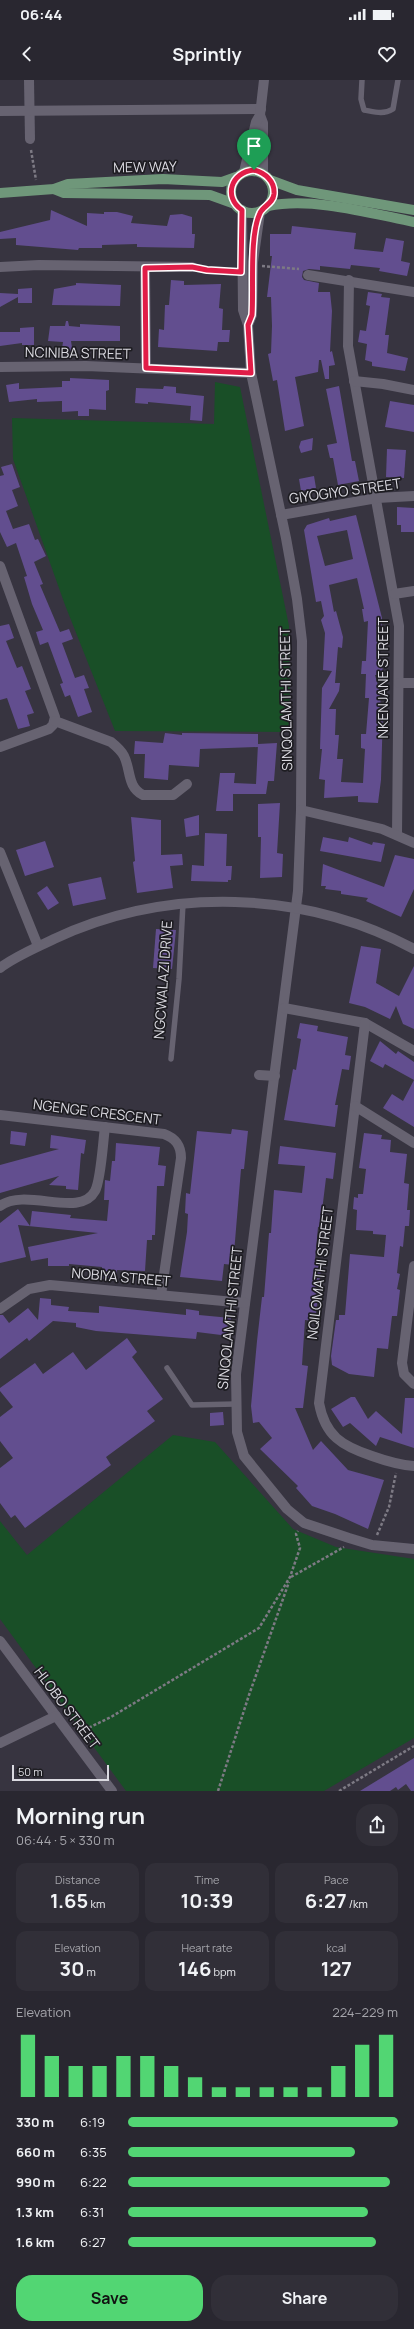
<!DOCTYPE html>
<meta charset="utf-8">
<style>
:root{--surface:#292730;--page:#312f38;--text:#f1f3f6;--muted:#a5a5ab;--accent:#52d673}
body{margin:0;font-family:Manrope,sans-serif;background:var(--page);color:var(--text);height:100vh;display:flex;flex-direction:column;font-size:15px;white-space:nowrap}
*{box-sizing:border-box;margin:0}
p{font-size:13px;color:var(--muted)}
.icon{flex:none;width:22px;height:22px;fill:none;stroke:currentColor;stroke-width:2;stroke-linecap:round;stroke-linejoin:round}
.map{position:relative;height:1711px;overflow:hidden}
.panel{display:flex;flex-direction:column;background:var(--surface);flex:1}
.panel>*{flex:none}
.scale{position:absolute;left:12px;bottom:10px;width:97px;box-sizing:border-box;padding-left:4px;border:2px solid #dbdae1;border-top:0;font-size:11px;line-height:14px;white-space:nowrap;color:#dbdae1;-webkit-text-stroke:3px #1e1d22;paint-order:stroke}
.pin{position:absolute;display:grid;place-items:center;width:34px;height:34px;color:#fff;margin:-41px -17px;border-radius:50% 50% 50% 0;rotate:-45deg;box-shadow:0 0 4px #0007}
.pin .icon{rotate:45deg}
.round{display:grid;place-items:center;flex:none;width:42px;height:42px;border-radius:16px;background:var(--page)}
.headline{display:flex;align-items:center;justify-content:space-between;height:68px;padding:0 16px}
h1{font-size:22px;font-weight:700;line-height:30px}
.stats{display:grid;grid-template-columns:repeat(3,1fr);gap:6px;height:68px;padding:4px 16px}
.stats div{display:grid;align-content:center;border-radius:10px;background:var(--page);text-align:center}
.stats b{font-size:20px;font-weight:700}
.stats small{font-size:11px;font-weight:400}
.stats p{font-size:11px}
.chart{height:112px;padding:8px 16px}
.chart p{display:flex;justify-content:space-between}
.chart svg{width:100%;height:72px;margin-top:4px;stroke:var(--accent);stroke-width:6}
.button{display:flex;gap:8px;margin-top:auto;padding:8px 16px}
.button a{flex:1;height:46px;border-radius:16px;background:var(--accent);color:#111;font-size:16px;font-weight:700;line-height:46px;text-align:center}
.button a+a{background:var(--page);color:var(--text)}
ul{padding:0 16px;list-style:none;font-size:13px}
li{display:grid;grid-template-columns:64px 48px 1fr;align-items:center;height:30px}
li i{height:10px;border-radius:5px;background:var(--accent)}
.status{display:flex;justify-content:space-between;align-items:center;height:28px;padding:0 20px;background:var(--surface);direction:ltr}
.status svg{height:11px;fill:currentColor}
header{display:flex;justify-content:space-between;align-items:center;height:52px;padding:0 16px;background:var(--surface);font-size:18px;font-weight:700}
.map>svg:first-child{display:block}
.green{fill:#194f27}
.building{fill:#624e8f;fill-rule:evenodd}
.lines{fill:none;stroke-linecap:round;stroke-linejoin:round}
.path{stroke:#7d7a84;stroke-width:2.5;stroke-dasharray:3 2;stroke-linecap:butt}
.lane{stroke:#676371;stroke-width:5.5}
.street{stroke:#676371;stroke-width:10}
.primary{stroke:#6f977a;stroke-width:10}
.route-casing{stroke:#fff;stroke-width:8}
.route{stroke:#e11d48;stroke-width:5}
.labels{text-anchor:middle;stroke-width:3.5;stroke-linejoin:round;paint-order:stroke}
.street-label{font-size:14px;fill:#dbdae1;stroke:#1e1d22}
</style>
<div class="status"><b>06:44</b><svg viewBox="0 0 49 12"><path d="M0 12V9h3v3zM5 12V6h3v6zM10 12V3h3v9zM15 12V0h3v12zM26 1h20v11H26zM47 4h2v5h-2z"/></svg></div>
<header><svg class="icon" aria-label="back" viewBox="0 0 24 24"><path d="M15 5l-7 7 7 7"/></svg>Sprintly<svg class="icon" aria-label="heart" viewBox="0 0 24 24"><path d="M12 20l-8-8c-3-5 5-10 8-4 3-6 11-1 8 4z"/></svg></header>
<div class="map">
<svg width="414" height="1711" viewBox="0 0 414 1711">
<rect width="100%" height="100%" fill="#373440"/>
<!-- green -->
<g class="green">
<polygon points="215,302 240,307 289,546 290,652 115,651 65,525 13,379 12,338 214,344"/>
<polygon points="173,1355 215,1362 293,1449 336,1467 414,1479 414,1658 324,1711 126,1711 0,1539 0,1441 27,1475"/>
</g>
<!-- building -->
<g class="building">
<polygon points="51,130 87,146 87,133 104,134 104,132 117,132 133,136 131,143 167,146 170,135 182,134 192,137 192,154 195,154 194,168 137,167 137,164 102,165 102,168 79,168 78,170 16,165 16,158 0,159 0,152 50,140"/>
<polygon points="292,146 356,153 354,169 383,172 386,158 404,161 401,181 410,183 407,196 379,191 380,188 351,185 350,189 320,186 320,190 309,189 303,191 302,197 304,200 319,203 318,212 330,212 332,231 330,272 332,271 335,285 329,286 329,299 325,299 321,280 319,280 318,292 295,297 304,346 285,351 277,300 273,301 268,274 271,273 272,246 271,217 267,217 272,176 270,176 270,154 291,154"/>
<polygon points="171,200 184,201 184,205 221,204 219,228 223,229 222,250 230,250 229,262 218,262 217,271 158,267 159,249 164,250 165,225 169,225"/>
<polygon points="76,203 121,205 120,226 52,225 54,209 76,205"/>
<polygon points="32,208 32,223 18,223 18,217 0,227 0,213 18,214 18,209"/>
<polygon points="368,212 382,214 381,217 390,218 385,255 389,255 387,273 408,278 405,291 372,286 372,282 365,280 367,264 358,262 360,250 366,251 370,226 366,225"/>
<polygon points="66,241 68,241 69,246 80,247 80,244 120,246 120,261 71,261 73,274 61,275 63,262 48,261 50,246 65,246"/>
<polygon points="34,247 34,265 22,265 22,263 0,266 0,252 20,252 20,248"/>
<polygon points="70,298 109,300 109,310 106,311 106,330 89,329 89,336 78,336 78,331 62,332 62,321 37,322 37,319 9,322 6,305 19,303 19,309 62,307 62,301 70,301"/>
<polygon points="164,306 176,307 176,313 204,316 202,341 190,340 191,326 148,322 148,324 135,323 136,308 163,309"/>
<polygon points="339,306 352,381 355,381 359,401 338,405 333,378 330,378 327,365 337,363 326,309"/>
<polygon points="390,321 414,325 414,352 385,347"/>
<polygon points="313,358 312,370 301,373 299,367 301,361"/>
<polygon points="387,369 406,370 404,398 386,397"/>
<polygon points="12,384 20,407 12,410 18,426 6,431 13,449 29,444 35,460 38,459 46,476 34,482 43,504 40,505 60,552 69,549 73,559 62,563 75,598 84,595 89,608 84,609 92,632 78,637 70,615 65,617 60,604 63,603 48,562 40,565 36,552 43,550 32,524 24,497 27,496 16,463 7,467 0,452 0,396 4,395 1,387"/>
<polygon points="314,396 316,408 301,411 299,399"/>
<polygon points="397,427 414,428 414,452 401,452 401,445 397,445"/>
<path d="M356 435 382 538 380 581H383L382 595H375L380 613 381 631H383L381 700 378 723 358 722V716L324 718 325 700 319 699 322 669H320L322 608 332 591 323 590 325 553 321 540 324 536 321 521 316 522 304 450 307 445 329 438 330 441ZM347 450 353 479 325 486 317 456ZM357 498 364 529H362L364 542 368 541 366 581H362L361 594H366L365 618H369L366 654H361V668L365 669 363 703 341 702 343 679H337L339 655H335L336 629H329L339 611 340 603H335L338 567 342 568 343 557 336 531 334 532 329 505Z"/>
<polygon points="9,544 14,558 6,561 17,588 22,586 31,609 25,611 34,633 27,635 30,646 18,649 7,618 0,620 0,546"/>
<polygon points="165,653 182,655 182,653 258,654 258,667 200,669 199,687 169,685 168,700 144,698 145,674 134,674 135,661 163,663"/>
<polygon points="277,663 274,701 268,701 266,714 233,714 233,731 216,731 220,693 235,693 234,703 256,704 258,664"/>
<polygon points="280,723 277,773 283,774 282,797 260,798 261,757 258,757 258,724"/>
<polygon points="199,735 199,755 186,757 184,739"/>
<polygon points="131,737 161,740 161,775 182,774 183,785 170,786 173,808 137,813 133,782 135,781"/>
<polygon points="205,753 227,754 226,786 232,786 231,800 228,800 228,802 191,801 192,785 204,786"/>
<polygon points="323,757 348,762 349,757 372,765 373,762 385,764 381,782 320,771"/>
<polygon points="45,761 54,787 25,796 16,770"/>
<polygon points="395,775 414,779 414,809 401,837 366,821 368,818 341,814 341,811 325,809 326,806 321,806 323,784 384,807"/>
<polygon points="101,797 106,819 73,826 68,804"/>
<polygon points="47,806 59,823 48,830 37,813"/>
<polygon points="156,849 176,850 172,889 153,888"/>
<polygon points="361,866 381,869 376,903 399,916 414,886 414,949 403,944 396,926 390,939 365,927 349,923"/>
<polygon points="300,943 318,946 317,951 348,957 345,975 351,976 349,990 342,989 335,1025 338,1025 335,1047 284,1040 293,989 296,990 301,959 297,958"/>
<polygon points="380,961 396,974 398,971 414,982 414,1000 385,984 383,988 370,981"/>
<polygon points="414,1000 414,1047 383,1028 392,1014 403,1021"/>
<polygon points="232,1049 248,1051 244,1089 241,1089 233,1185 224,1184 222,1201 180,1197 187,1152 188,1134 185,1133 186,1113 190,1114 197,1051 231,1054"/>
<polygon points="11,1051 27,1053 25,1066 10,1064"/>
<polygon points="364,1053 382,1055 381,1059 391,1060 390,1072 407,1074 404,1103 409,1104 407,1130 410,1130 409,1146 405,1146 403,1167 400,1166 397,1193 400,1194 397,1209 400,1210 397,1236 392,1236 388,1269 377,1268 374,1297 349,1294 332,1285 331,1276 336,1240 339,1240 339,1235 345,1235 350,1174 384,1177 386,1155 373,1154 373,1151 356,1150 357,1130 353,1129 354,1117 358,1118 358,1114 363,1114 366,1089 359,1088"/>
<polygon points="51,1055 86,1060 84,1074 81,1073 78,1110 66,1109 66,1106 49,1105 59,1096 0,1113 0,1085 59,1069 50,1068"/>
<polygon points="116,1063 160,1067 158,1085 166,1086 164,1106 157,1106 155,1155 152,1155 152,1160 147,1160 145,1191 117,1190 116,1200 101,1199 102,1187 69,1184 69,1186 48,1186 48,1178 31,1181 28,1167 98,1153 18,1145 26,1177 0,1183 0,1143 18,1129 30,1146 32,1131 71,1135 70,1138 107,1141 109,1120 104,1120 105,1100 110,1101 112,1081 115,1081"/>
<polygon points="280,1066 336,1073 333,1099 326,1098 320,1147 318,1147 315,1180 322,1180 315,1241 305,1240 302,1285 308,1286 303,1328 295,1328 313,1370 321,1361 348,1390 384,1400 368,1449 335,1434 312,1426 296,1408 298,1406 260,1369 272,1358 259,1342 253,1343 251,1326 257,1261 262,1217 264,1217 269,1153 271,1153 274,1110 302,1113 305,1086 278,1084"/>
<polygon points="40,1218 51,1219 51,1225 69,1227 68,1231 99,1233 99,1226 186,1235 186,1229 199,1231 199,1235 231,1238 229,1256 197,1252 196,1259 96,1251 76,1247 76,1243 53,1241 29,1261 27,1258 0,1279 0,1235 3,1235 9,1243 28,1228 38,1240"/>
<polygon points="127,1258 137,1272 132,1277 163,1319 147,1331 155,1341 106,1377 111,1385 25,1448 15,1435 11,1438 0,1423 0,1388 13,1378 0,1361 0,1337 13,1327 0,1311 0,1308 35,1283 43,1294 73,1272 86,1290"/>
<polygon points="351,1317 355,1317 368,1339 376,1331 402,1354 405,1318 414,1318 414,1368 380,1357 376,1366 350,1343 343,1347 331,1329"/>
<polygon points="223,1332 224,1345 210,1346 210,1333"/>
<polygon points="414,1678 414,1711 411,1711 406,1704 398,1710 396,1707 390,1711 360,1711"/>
</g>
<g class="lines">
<!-- path -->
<g class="path">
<polyline points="31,70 36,100"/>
<polyline points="262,186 299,189"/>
<polyline points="202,189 233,192"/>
<polyline points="377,1455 389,1427 396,1393"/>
<polyline points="291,1497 344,1467"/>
<polyline points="80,1652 111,1637 259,1548 290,1497 300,1468 296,1454 298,1451"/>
<polyline points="218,1711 249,1615 289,1502"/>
<polyline points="339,1711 414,1666"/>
</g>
<!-- lane -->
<g class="lane">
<path d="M362 0 361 19 364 30C375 32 383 35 393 29L398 0"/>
<polyline points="171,979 179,899 183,823"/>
<polyline points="167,1288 192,1325 235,1324"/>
</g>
<!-- street -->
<g class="street">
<polyline points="29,0 30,59"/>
<polyline points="0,31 261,29"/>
<polyline points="260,35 263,43 263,93"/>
<polyline points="244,92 256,42 260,35 264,0"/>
<polyline points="242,130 243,230 248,245 251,293 286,458 297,519 302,561 301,730 298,811 236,1294 237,1352 244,1376 287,1429 304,1443 349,1458 372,1465 414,1469"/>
<polyline points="0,187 39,185 192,187"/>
<polyline points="145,188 146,288"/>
<polyline points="308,195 414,212"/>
<polyline points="349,200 348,266 399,546 397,755"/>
<polyline points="248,245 252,235 253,182 260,132"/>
<polyline points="0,287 86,286 251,293"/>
<polyline points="354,301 383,304 414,310"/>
<polyline points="281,435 377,418 414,416"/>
<polyline points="0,486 55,637 53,645 49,649 0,667"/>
<polyline points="394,514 414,511"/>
<polyline points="399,603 414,603"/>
<path d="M55 641 111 662C116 666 121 670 124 676 131 690 127 707 143 715H173L187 704"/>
<polyline points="301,730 382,749 414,763"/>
<polyline points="0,772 38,866"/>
<path d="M0 888C16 876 36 868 54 859 167 806 304 810 414 869"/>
<polyline points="284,928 365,943 414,971"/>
<path d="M365 943 319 1323C325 1356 342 1366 372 1376 386 1381 399 1385 414 1386"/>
<polyline points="259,995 275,996"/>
<polyline points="355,1026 414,1063"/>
<path d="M0 1035 164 1054C175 1058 181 1065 181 1078L161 1215"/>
<path d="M0 1126C26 1107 80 1139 95 1111 101 1100 103 1061 105 1047"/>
<polyline points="414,1186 402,1283 404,1294 414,1304"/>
<polyline points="0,1229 29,1209 50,1205 245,1223"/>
<polyline points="0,1561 112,1711"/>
<polyline points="0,1663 56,1636"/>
</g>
<!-- primary -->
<g class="primary">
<circle cx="252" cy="112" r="21"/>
<polyline points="270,100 297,110 414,130"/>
<polyline points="54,109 64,113 210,115 235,124"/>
<polyline points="0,113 54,109 68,104 163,99 222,102 236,97"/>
<path d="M268 126C313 117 369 133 414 142"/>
</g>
</g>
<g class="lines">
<!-- route casing -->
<g class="route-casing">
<path id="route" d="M254 90C265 93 275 101 274 114 273 124 263 126 260 133 249 156 254 209 252 235L248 245 251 293 146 288 145 188 192 187 207 190 241 192 242 130C223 117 231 92 254 90Z"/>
</g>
<!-- route -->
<use href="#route" class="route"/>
</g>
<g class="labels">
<!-- street labels -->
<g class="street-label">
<text transform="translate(145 87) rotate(-1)" y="5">MEW WAY</text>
<text transform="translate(78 273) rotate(1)" y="5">NCINIBA STREET</text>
<text transform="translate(345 411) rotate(-8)" y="5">GIYOGIYO STREET</text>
<text transform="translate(383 598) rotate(-90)" y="5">NKENJANE STREET</text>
<text transform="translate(286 619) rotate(-91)" y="5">SINQOLAMTHI STREET</text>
<text transform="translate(163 900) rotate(-86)" y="5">NGCWALAZI DRIVE</text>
<text transform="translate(97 1032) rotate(7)" y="5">NGENGE CRESCENT</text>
<text transform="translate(320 1193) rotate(-83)" y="5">NQILOMATHI STREET</text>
<text transform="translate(121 1197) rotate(5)" y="5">NOBIYA STREET</text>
<text transform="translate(230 1238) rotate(-84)" y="5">SINQOLAMTHI STREET</text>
<text transform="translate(67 1628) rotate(53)" y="5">HLOBO STREET</text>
</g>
</g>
</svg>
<div class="scale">50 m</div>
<div class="pin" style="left:254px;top:90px;background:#1e9e55"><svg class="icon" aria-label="arrive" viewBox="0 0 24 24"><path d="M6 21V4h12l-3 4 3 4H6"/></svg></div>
</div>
<section class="panel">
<div class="headline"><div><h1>Morning run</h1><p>06:44 · 5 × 330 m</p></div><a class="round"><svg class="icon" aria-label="share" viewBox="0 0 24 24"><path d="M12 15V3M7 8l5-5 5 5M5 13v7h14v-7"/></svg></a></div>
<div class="stats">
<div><p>Distance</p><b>1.65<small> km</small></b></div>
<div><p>Time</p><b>10:39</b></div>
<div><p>Pace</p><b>6:27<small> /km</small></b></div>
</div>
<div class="stats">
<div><p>Elevation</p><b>30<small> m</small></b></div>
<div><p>Heart rate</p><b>146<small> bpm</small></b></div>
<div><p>kcal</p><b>127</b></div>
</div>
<div class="chart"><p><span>Elevation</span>224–229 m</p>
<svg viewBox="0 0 160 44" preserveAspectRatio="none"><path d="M5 44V6M15 44V19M25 44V25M35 44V25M45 44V19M55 44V19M65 44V25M75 44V32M85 44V38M95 44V38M105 44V38M115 44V38M125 44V38M135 44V25M145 44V12M155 44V6"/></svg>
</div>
<ul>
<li><b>330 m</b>6:19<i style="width:100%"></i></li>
<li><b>660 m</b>6:35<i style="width:84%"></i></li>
<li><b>990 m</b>6:22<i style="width:97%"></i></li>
<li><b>1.3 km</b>6:31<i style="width:89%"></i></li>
<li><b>1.6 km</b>6:27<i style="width:92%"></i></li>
</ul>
<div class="button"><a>Save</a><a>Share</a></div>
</section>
